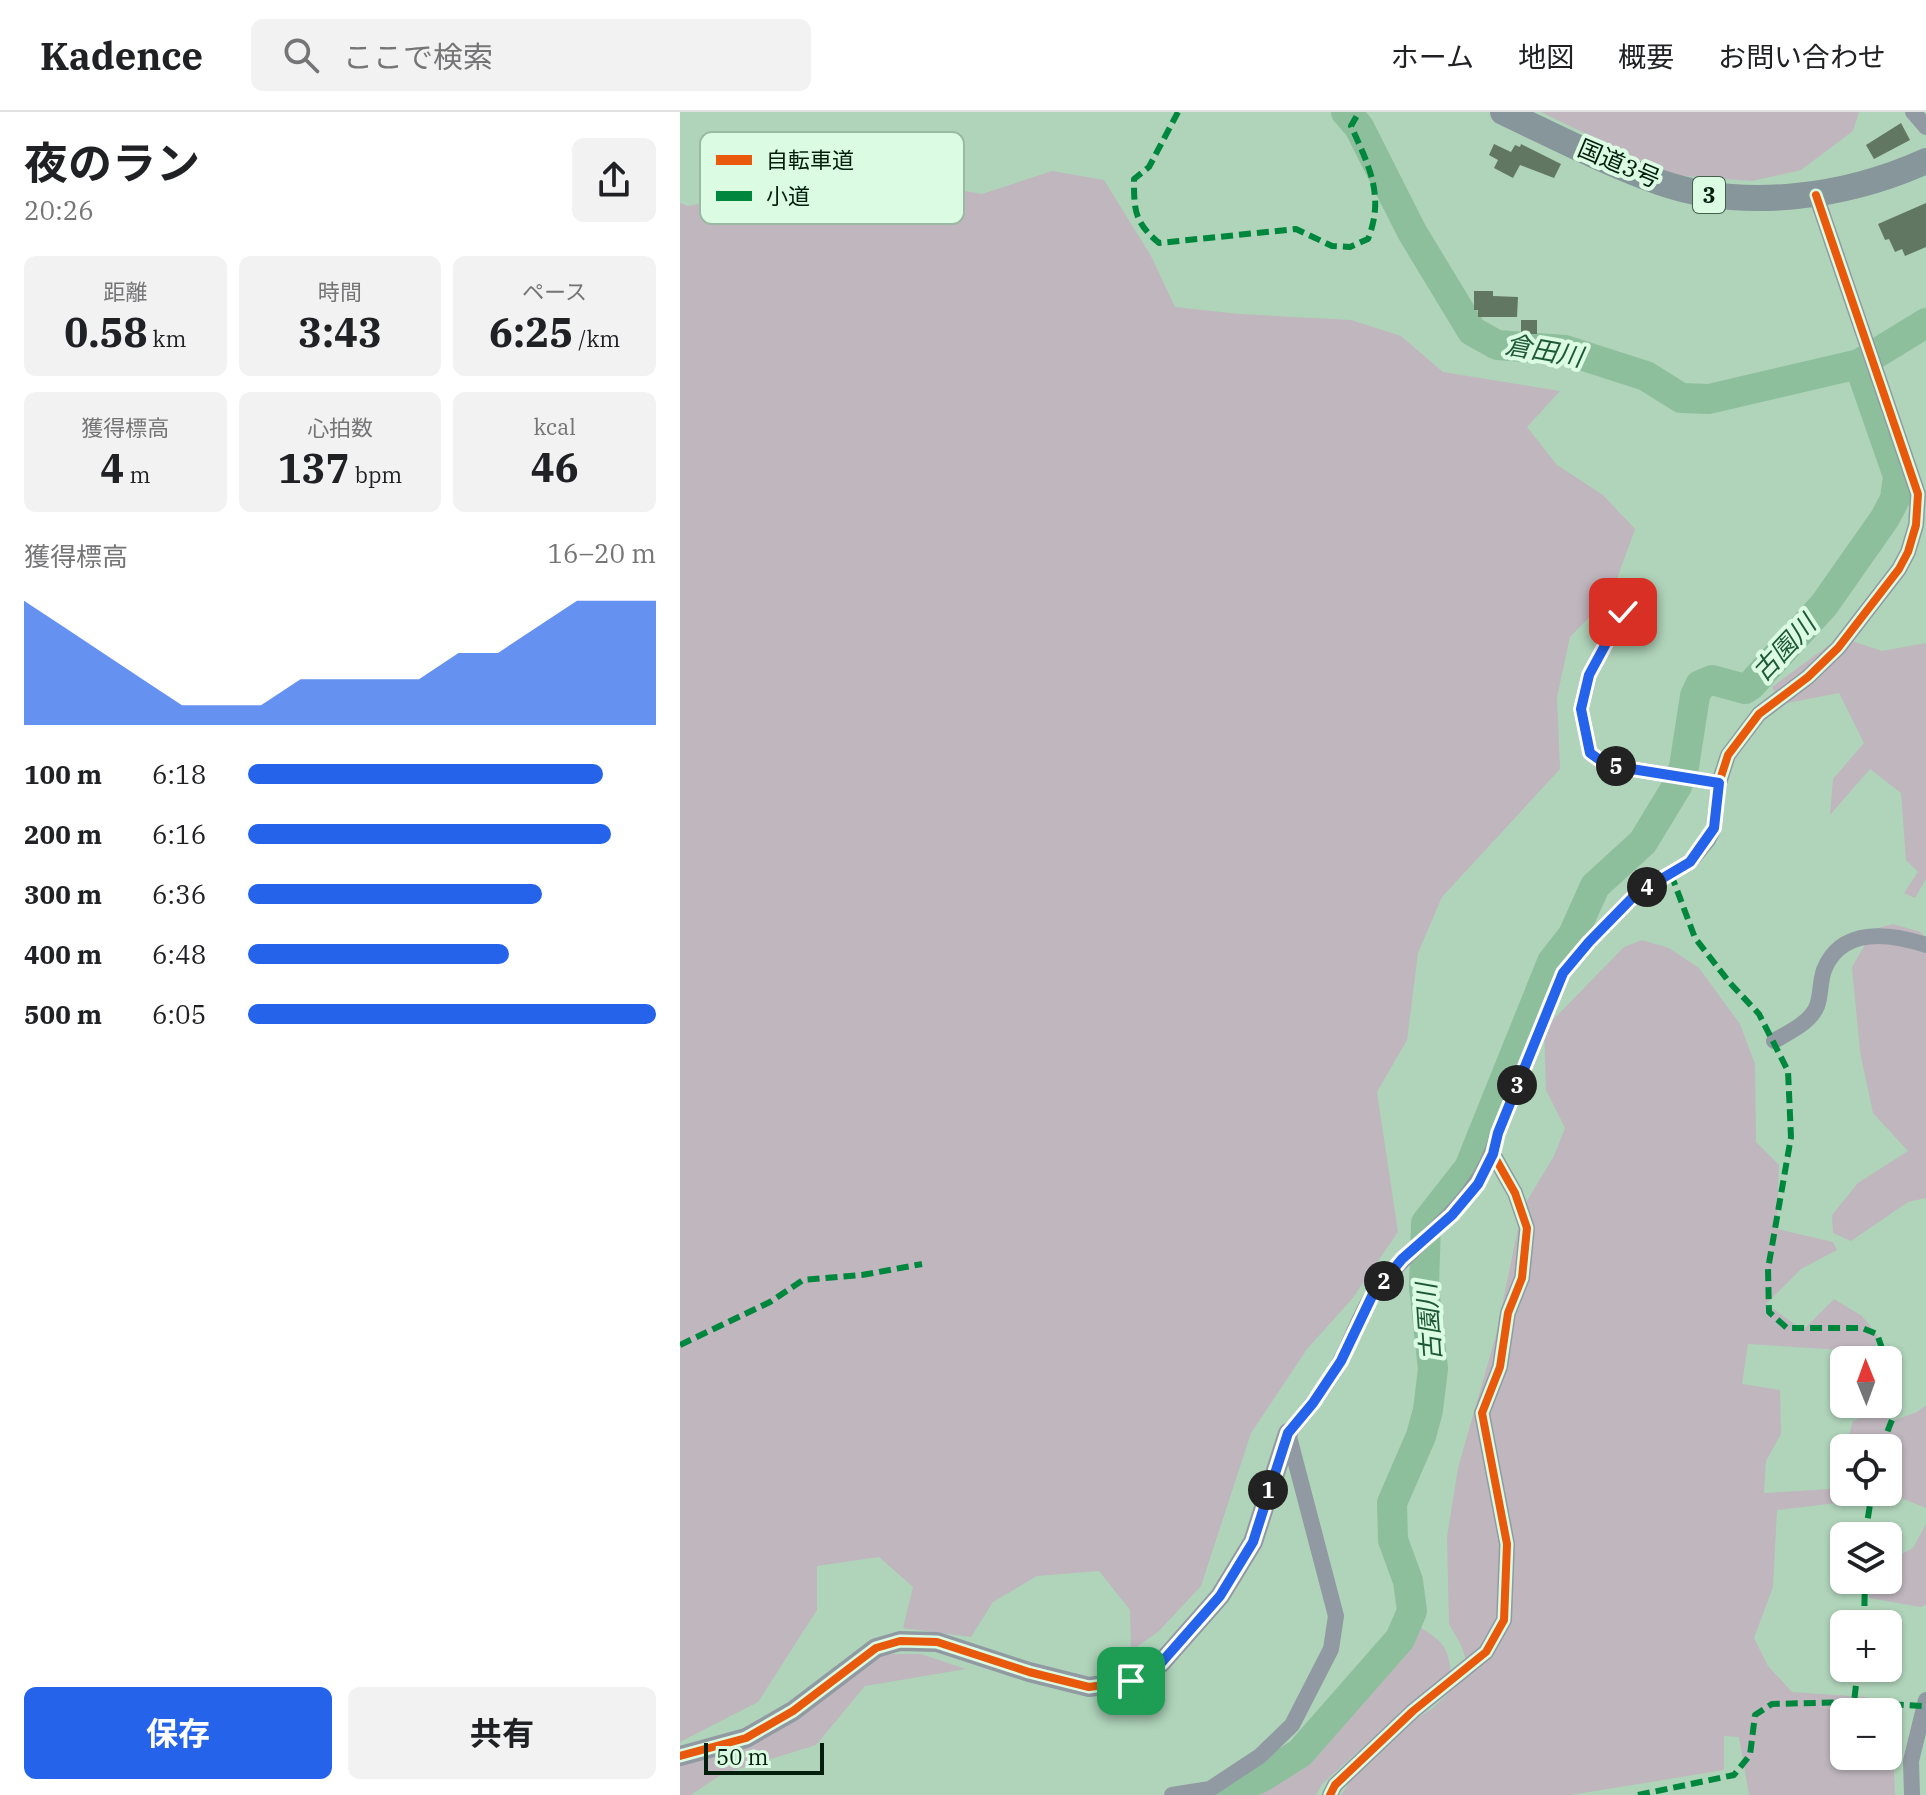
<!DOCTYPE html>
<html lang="ja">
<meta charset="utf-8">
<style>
:root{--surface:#fff;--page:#f2f2f2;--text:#202124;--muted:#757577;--line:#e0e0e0;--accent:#2563eb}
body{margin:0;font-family:"IBM Plex Serif","Noto Sans JP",serif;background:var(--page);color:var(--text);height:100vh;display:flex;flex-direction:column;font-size:30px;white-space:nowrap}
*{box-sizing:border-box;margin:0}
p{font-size:26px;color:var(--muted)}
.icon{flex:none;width:44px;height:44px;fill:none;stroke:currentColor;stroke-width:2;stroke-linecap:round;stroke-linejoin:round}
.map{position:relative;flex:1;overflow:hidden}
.details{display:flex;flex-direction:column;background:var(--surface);width:680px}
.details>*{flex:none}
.needle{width:52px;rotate:359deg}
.fabs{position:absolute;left:1150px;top:1234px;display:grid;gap:16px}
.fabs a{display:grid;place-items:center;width:72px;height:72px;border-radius:12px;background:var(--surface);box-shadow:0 2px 6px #0004;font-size:40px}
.scale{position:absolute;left:24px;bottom:20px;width:120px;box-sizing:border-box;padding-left:8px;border:4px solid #031e0d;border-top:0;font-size:22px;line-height:28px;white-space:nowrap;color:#031e0d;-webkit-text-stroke:6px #dbfbe3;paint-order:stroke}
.pin{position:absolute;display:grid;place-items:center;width:68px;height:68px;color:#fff;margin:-34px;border-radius:16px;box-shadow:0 4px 12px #0006}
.km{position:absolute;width:40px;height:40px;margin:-20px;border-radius:50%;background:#222;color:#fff;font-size:22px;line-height:40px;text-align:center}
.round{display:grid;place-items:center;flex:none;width:84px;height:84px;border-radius:12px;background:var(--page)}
.overview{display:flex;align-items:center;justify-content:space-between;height:136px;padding:0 24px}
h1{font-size:44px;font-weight:700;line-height:60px}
.stats{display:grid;grid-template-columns:repeat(3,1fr);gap:12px;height:136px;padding:8px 24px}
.stats div{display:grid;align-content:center;border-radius:12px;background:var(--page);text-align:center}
.stats b{font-size:40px;font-weight:700}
.stats small{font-size:22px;font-weight:400}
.stats p{font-size:22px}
.chart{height:224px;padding:16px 24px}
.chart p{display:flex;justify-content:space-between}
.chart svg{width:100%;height:144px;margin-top:8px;fill:var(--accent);opacity:.7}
.button{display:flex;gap:16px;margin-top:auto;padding:16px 24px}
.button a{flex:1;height:92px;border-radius:12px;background:var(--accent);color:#fff;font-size:32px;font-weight:700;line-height:92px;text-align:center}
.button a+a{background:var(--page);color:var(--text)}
ul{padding:0 24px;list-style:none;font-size:26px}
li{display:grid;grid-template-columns:128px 96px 1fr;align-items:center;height:60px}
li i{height:20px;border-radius:10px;background:var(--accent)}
header{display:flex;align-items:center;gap:48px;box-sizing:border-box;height:112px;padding:0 40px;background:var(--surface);border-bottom:2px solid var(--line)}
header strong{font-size:38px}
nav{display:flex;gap:44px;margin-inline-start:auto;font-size:28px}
.search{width:560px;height:72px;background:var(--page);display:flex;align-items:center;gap:20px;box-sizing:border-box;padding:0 28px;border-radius:12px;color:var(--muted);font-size:30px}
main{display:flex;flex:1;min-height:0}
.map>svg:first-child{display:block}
.green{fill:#bfb6be;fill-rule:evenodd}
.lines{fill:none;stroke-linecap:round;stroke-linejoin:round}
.river{stroke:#8ebf9c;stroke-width:30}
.building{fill:#627761}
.minor{stroke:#919aa2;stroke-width:16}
.tertiary{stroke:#919aa2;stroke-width:20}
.trunk{stroke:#86969a;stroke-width:26}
.quiet{stroke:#00873e;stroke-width:6;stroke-dasharray:12 6;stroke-linecap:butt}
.cycleway-casing{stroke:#dbfbe3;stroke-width:13}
.cycleway{stroke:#e8590c;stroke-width:8}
.route-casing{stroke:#fff;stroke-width:16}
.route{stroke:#2563eb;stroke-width:10}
.labels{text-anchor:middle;stroke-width:8;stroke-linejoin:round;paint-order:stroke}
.shield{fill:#dbfbe3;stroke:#44604d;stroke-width:2}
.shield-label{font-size:22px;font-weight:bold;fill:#031e0d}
.street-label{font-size:24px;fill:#031e0d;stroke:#dbfbe3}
.water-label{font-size:26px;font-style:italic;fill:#1d5a34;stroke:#dbfbe3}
.key{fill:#dbfbe3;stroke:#9ab9a3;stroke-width:2}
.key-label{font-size:22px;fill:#031e0d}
</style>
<header>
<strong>Kadence</strong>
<div class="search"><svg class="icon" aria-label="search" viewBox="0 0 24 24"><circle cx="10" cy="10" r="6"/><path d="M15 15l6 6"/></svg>ここで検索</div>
<nav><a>ホーム</a><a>地図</a><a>概要</a><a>お問い合わせ</a></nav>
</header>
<main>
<section class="details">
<div class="overview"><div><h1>夜のラン</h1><p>20:26</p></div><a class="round"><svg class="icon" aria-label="share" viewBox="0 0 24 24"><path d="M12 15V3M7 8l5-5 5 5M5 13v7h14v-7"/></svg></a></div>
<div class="stats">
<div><p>距離</p><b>0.58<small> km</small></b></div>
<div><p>時間</p><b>3:43</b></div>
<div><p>ペース</p><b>6:25<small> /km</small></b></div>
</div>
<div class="stats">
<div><p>獲得標高</p><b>4<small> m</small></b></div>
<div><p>心拍数</p><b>137<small> bpm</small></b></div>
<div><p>kcal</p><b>46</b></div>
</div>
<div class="chart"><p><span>獲得標高</span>16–20 m</p>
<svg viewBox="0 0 160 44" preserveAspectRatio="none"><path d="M0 44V6L10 14L20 22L30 30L40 38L50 38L60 38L70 30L80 30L90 30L100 30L110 22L120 22L130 14L140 6L150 6L160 6V44z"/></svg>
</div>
<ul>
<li><b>100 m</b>6:18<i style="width:87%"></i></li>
<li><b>200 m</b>6:16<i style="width:89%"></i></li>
<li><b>300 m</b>6:36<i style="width:72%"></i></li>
<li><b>400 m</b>6:48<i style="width:64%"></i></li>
<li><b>500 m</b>6:05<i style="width:100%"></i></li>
</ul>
<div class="button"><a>保存</a><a>共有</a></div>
</section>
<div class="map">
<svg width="1246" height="1683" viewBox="0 0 1246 1683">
<rect width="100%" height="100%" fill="#b0d4ba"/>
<!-- green -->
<g class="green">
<polygon points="861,0 1179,0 1173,19 1121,58 1072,69 991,63"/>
<polygon points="142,56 190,62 302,82 372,59 424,68 471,144 495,195 559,202 671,208 721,224 763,260 880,279 847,315 877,353 923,383 955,417 931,483 890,525 877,585 880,657 762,785 738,841 727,928 697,980 718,1120 672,1187 627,1237 571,1321 521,1474 479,1519 451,1539 450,1498 419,1459 357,1464 313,1490 291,1525 223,1516 233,1475 199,1445 137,1454 137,1498 78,1590 0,1630 0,91 8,94 70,82"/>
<polygon points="1160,525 1202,539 1246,531 1246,767 1235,786 1224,781 1238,760 1226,748 1221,681 1190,657 1150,703 1153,667 1184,631 1159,581 1102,592 1092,575"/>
<polygon points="1213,812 1241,820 1246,826 1246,1086 1228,1090 1171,1129 1153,1121 1152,1103 1178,1071 1228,1039 1193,1001 1180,940 1172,855 1194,817"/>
<path d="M962 828 989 836 1019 856 1060 912 1075 952 1076 1030 1099 1053 1097 1117 1153 1130 1157 1138 1121 1157 1086 1192 1123 1218 1154 1187 1182 1204 1197 1223 1195 1248H1183L1163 1238 1068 1232 1062 1272 1100 1278 1101 1322 1086 1349 1084 1381 1164 1376V1380H1208V1336H1165L1173 1309 1200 1299 1210 1310 1237 1300 1246 1293V1396L1211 1382 1188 1381 1165 1390 1097 1398 1093 1475 1074 1526 1088 1554 1112 1580 1185 1585 1211 1592 1215 1683H1069L1059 1625 1044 1624V1658L891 1683H661L673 1664 707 1624 752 1597 790 1560 781 1533 769 1512 767 1425 778 1356 816 1223 842 1097 874 1044 885 1016 866 978 864 917 944 835ZM1164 1600H1208V1644H1164Z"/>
<polygon points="1246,1412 1246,1493 1240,1495 1189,1486 1187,1468 1208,1468 1208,1449 1233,1436"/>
<path d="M735 1512C761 1529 769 1532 771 1564L724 1598 642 1672 636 1683H535L547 1680 592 1655 723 1547 734 1529Z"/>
<polygon points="205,1542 241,1542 286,1557 185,1574 136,1633 42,1662 11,1683 0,1683 0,1651"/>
</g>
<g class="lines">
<!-- river -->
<g class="river">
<polyline points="666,0 679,15 732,120 792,219 817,233 885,238 966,264 1001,286 1029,287 1179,252 1246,211"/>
<polyline points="545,1683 582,1665 620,1641 720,1527 732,1499 728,1469 713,1428 712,1391 741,1324 748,1298 753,1257 744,1175 746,1111 789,1056 872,850 893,823 915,774 963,730 997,674 1004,655 1015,584 1020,573 1032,568 1065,577 1071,573 1144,493 1205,406 1215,387 1218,364 1179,252"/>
</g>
</g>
<!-- building -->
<g class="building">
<polygon points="1221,11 1230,28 1194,47 1186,33"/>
<polygon points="814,32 831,40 835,33 840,35 841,32 881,52 874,66 840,53 833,66 814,56 818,48 809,43"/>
<polygon points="1246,91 1246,135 1225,144 1222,137 1215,140 1209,127 1205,128 1198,112"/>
<polygon points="794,179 813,179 813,184 838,185 837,205 798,205 798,198 794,198"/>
<rect x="841" y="208" width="16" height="14"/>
</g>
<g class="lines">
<!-- minor -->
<g class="minor">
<polyline points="1233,0 1246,15"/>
<polyline points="943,500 909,563 901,597 910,641 927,653 1039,671"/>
<path d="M1094 929C1109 920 1130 911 1137 894 1141 883 1140 869 1144 858 1161 815 1209 821 1246 833"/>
<path d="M492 1683 530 1677 580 1644 612 1613 651 1537 656 1504 608 1321C628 1298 647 1274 662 1246 673 1225 681 1199 695 1180 737 1124 800 1094 818 1021L883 861 909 830 956 782 1010 750 1028 728 1034 716 1039 671 1048 643 1079 602 1128 565 1158 536 1219 457 1228 440 1236 413 1238 382 1136 83"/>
<polyline points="650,1683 655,1673 733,1599 806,1540 824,1508 827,1432 802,1301 820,1255 828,1201 842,1166 847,1116 835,1081 813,1042"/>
<polyline points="1232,1683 1231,1649 1246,1588"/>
</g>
<!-- tertiary -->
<polyline class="tertiary" points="0,1644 66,1626 113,1599 196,1536 220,1529 257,1530 349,1560 409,1575 451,1569 481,1551 540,1484 573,1430 608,1321"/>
<!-- trunk -->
<path class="trunk" d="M823 0C874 24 926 51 979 70 1064 100 1166 85 1246 49"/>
<!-- quiet -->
<g class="quiet">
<path d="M498 0 469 55 454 67C454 98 454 110 479 131L616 117 652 134 670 135 688 127C705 84 689 54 671 14L679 0"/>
<polyline points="991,762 1015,826 1050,871 1079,902 1108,959 1111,1025 1088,1157 1089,1200 1107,1216 1182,1216 1197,1222 1206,1248"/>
<polyline points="0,1233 90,1190 123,1168 182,1163 242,1152"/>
<polyline points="1201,1336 1215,1300 1208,1260"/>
<polyline points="1185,1424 1192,1380"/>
<polyline points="1184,1512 1185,1468"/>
<polyline points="1178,1556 1174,1590 1243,1594"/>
<polyline points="958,1683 1054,1663 1070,1643 1075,1603 1092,1592 1174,1590"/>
</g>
<!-- cycleway casing -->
<g class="cycleway-casing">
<g id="cycleway">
<polyline points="0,1644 66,1626 113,1599 196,1536 220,1529 257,1530 349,1560 409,1575 451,1569 481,1551 540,1484 573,1430 608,1321 633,1291 661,1249 693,1182 722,1147 772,1103 798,1072 813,1042 818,1021 883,861 909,830 956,782 1010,750 1028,728 1034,716 1039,671 1048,643 1079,602 1128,565 1158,536 1219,457 1228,440 1236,413 1238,382 1136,83"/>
<polyline points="650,1683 655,1673 733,1599 806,1540 824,1508 827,1432 802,1301 820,1255 828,1201 842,1166 847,1116 835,1081 813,1042"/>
</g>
</g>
<!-- cycleway -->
<use href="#cycleway" class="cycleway"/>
</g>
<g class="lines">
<!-- route casing -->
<g class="route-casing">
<polyline id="route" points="451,1569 481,1551 540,1484 573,1430 608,1321 633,1291 661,1249 693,1182 722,1147 772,1103 798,1072 813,1042 818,1021 883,861 909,830 956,782 1010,750 1034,716 1039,671 927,653 910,641 901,597 909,563 943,500"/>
</g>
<!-- route -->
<use href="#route" class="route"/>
</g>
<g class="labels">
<!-- shield labels -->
<rect class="shield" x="1013" y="65" width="32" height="36" rx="6"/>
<g class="shield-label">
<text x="1029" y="91">3</text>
</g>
<!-- street labels -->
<g class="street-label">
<text transform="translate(939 52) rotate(23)" y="8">国道3号</text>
</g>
<!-- water labels -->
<g class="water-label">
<text transform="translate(864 239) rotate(10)" y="9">倉田川</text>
<text transform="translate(1104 536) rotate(-47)" y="9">古園川</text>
<text transform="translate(749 1210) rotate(-94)" y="9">古園川</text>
</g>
</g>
<!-- legend -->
<rect x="20" y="20" width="264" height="92" rx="12" class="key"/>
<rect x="36" y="43" width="36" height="10" fill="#e8590c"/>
<rect x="36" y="79" width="36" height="10" fill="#00873e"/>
<g class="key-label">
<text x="86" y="56">自転車道</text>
<text x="86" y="92">小道</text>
</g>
</svg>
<div class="fabs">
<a><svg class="needle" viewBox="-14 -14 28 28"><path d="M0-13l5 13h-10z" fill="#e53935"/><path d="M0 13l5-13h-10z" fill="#757577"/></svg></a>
<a><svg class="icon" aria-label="locate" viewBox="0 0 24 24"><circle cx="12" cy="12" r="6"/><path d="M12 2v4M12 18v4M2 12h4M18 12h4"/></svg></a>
<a><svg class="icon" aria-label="layers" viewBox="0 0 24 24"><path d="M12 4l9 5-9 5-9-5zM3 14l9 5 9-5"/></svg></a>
<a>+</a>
<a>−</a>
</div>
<div class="scale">50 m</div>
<div class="pin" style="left:451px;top:1569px;background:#1e9e55"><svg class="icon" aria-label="arrive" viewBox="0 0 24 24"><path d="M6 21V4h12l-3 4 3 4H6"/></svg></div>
<div class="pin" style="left:943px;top:500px;background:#d93025"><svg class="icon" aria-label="check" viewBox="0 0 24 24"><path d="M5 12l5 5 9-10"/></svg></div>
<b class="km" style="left:588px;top:1378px">1</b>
<b class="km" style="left:704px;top:1169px">2</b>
<b class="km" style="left:837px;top:973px">3</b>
<b class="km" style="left:967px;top:775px">4</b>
<b class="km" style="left:936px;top:654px">5</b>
</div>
</main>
